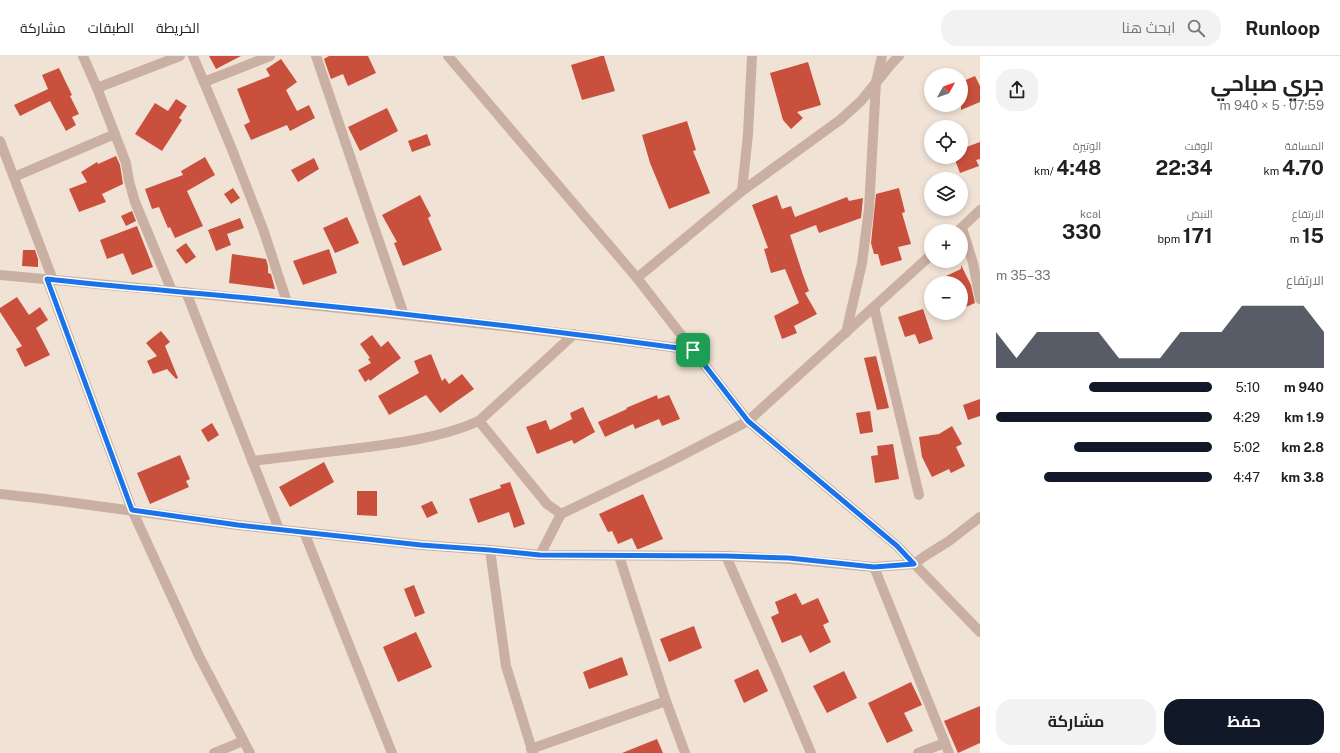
<!DOCTYPE html>
<html lang="ar">
<meta charset="utf-8">
<style>
:root{--surface:#fff;--page:#f2f2f2;--text:#202124;--muted:#757577;--line:#e0e0e0;--accent:#111827}
body{margin:0;font-family:"Public Sans",Cairo,sans-serif;background:var(--page);color:var(--text);direction:rtl;height:100vh;display:flex;flex-direction:column;font-size:15px;white-space:nowrap}
*{box-sizing:border-box;margin:0}
p{font-size:13px;color:var(--muted)}
.icon{flex:none;width:22px;height:22px;fill:none;stroke:currentColor;stroke-width:2;stroke-linecap:round;stroke-linejoin:round}
.map{position:relative;flex:1;overflow:hidden;direction:ltr}
.sheet{display:flex;flex-direction:column;background:var(--surface);width:360px}
.sheet>*{flex:none}
.needle{width:26px;rotate:50deg}
.tools{position:absolute;left:924px;top:12px;display:grid;gap:8px}
.tools a{display:grid;place-items:center;width:44px;height:44px;border-radius:50%;background:var(--surface);box-shadow:0 2px 6px #0003;font-size:20px}
.pin{position:absolute;display:grid;place-items:center;width:34px;height:34px;color:#fff;margin:-17px;border-radius:8px;box-shadow:0 2px 6px #0006}
.round{display:grid;place-items:center;flex:none;width:42px;height:42px;border-radius:16px;background:var(--page)}
.overview{display:flex;align-items:center;justify-content:space-between;height:68px;padding:0 16px}
h1{font-size:22px;font-weight:700;line-height:30px}
.stats{display:grid;grid-template-columns:repeat(3,1fr);gap:6px;height:68px;padding:4px 16px}
.stats div{display:grid;align-content:center}
.stats b{font-size:20px;font-weight:700}
.stats small{font-size:11px;font-weight:400}
.stats p{font-size:11px}
.chart{height:112px;padding:8px 16px}
.chart p{display:flex;justify-content:space-between}
.chart svg{width:100%;height:72px;margin-top:4px;fill:var(--accent);opacity:.7}
.action{display:flex;gap:8px;margin-top:auto;padding:8px 16px}
.action a{flex:1;height:46px;border-radius:16px;background:var(--accent);color:#fff;font-size:16px;font-weight:700;line-height:46px;text-align:center}
.action a+a{background:var(--page);color:var(--text)}
ul{padding:0 16px;list-style:none;font-size:13px}
li{display:grid;grid-template-columns:64px 48px 1fr;align-items:center;height:30px}
li i{height:10px;border-radius:5px;background:var(--accent)}
header{display:flex;align-items:center;gap:24px;box-sizing:border-box;height:56px;padding:0 20px;background:var(--surface);border-bottom:1px solid var(--line)}
header strong{font-size:19px}
nav{display:flex;gap:22px;margin-inline-start:auto;font-size:14px}
.search{width:280px;height:36px;background:var(--page);display:flex;align-items:center;gap:10px;box-sizing:border-box;padding:0 14px;border-radius:16px;color:var(--muted);font-size:15px}
main{display:flex;flex:1;min-height:0}
.map>svg:first-child{display:block}
.building{fill:#c9503c}
.lines{fill:none;stroke-linecap:round;stroke-linejoin:round}
.minor{stroke:#c9b0a2;stroke-width:10}
.route-casing{stroke:#fff;stroke-width:8}
.route{stroke:#1a73e8;stroke-width:5}
</style>
<header>
<strong>Runloop</strong>
<div class="search"><svg class="icon" aria-label="search" viewBox="0 0 24 24"><circle cx="10" cy="10" r="6"/><path d="M15 15l6 6"/></svg>ابحث هنا</div>
<nav><a>الخريطة</a><a>الطبقات</a><a>مشاركة</a></nav>
</header>
<main>
<section class="sheet">
<div class="overview"><div><h1>جري صباحي</h1><p>07:59 · 5 × 940 m</p></div><a class="round"><svg class="icon" aria-label="share" viewBox="0 0 24 24"><path d="M12 15V3M7 8l5-5 5 5M5 13v7h14v-7"/></svg></a></div>
<div class="stats">
<div><p>المسافة</p><b>4.70<small> km</small></b></div>
<div><p>الوقت</p><b>22:34</b></div>
<div><p>الوتيرة</p><b>4:48<small> /km</small></b></div>
</div>
<div class="stats">
<div><p>الارتفاع</p><b>15<small> m</small></b></div>
<div><p>النبض</p><b>171<small> bpm</small></b></div>
<div><p>kcal</p><b>330</b></div>
</div>
<div class="chart"><p><span>الارتفاع</span>33–35 m</p>
<svg viewBox="0 0 160 44" preserveAspectRatio="none"><path d="M0 44V22L10 38L20 22L30 22L40 22L50 22L60 38L70 38L80 38L90 22L100 22L110 22L120 6L130 6L140 6L150 6L160 22V44z"/></svg>
</div>
<ul>
<li><b>940 m</b>5:10<i style="width:57%"></i></li>
<li><b>1.9 km</b>4:29<i style="width:100%"></i></li>
<li><b>2.8 km</b>5:02<i style="width:64%"></i></li>
<li><b>3.8 km</b>4:47<i style="width:78%"></i></li>
</ul>
<div class="action"><a>حفظ</a><a>مشاركة</a></div>
</section>
<div class="map">
<svg width="980" height="697" viewBox="0 0 980 697">
<rect width="100%" height="100%" fill="#f1e2d6"/>
<!-- building -->
<g class="building">
<polygon points="209,0 241,0 216,13"/>
<polygon points="329,0 368,0 376,17 348,30 343,18 331,23 324,3"/>
<polygon points="601,0 604,0 615,35 582,44 571,9"/>
<polygon points="281,3 297,26 286,34 297,55 309,49 315,62 290,75 287,69 251,84 244,69 250,66 237,33 270,20 266,13"/>
<polygon points="808,6 821,49 797,56 803,62 791,73 783,64 770,17"/>
<polygon points="59,12 72,39 70,40 79,58 72,61 76,69 66,75 50,45 20,60 14,49 48,33 42,19"/>
<polygon points="975,20 980,30 980,46 961,54 961,26"/>
<polygon points="176,43 187,50 179,62 182,64 162,95 135,78 155,47 168,55"/>
<polygon points="387,52 398,75 360,95 348,71"/>
<polygon points="687,65 696,94 693,95 710,137 669,153 650,107 642,79"/>
<polygon points="427,78 431,89 412,96 408,85"/>
<polygon points="980,86 980,103 976,104 979,110 960,117 954,101 961,101 961,93"/>
<polygon points="116,100 120,109 123,128 102,138 106,146 79,156 69,133 87,126 81,116 97,106 98,108"/>
<polygon points="205,101 215,119 187,135 203,170 175,182 170,171 168,172 159,151 152,153 145,133 183,119 181,115"/>
<polygon points="314,102 319,113 298,126 291,114"/>
<polygon points="233,132 240,142 231,148 224,138"/>
<polygon points="899,132 905,156 902,157 911,188 898,191 902,204 881,210 878,198 874,198 871,187 876,138"/>
<polygon points="420,139 431,160 428,162 442,194 403,210 394,187 397,186 382,159"/>
<polygon points="777,139 782,153 791,150 795,161 847,141 849,145 863,142 861,162 819,177 816,169 790,179 803,219 809,235 805,237 817,258 794,270 797,277 782,283 774,260 799,247 785,213 771,217 764,193 768,192 752,149"/>
<polygon points="132,155 136,165 126,170 121,160"/>
<polygon points="347,161 359,187 335,197 323,172"/>
<polygon points="240,162 244,172 227,178 231,189 216,195 208,174"/>
<polygon points="137,170 153,211 132,219 123,197 107,203 100,184"/>
<polygon points="186,187 196,201 186,208 176,194"/>
<polygon points="329,193 337,217 303,229 293,205"/>
<polygon points="23,194 35,194 38,203 38,211 22,210"/>
<polygon points="232,198 266,203 268,210 268,217 271,218 275,233 229,227"/>
<polygon points="961,209 971,229 975,247 961,253 961,227 931,227 961,213"/>
<polygon points="17,241 29,259 40,251 48,264 36,272 50,299 25,311 16,293 22,290 0,256 0,252"/>
<polygon points="923,253 933,283 919,288 915,278 905,281 898,261"/>
<polygon points="161,275 170,286 165,290 178,322 176,323 167,313 153,318 147,305 157,300 146,287"/>
<polygon points="372,279 381,291 388,285 401,302 370,325 369,323 365,326 358,314 371,307 368,303 370,302 360,288"/>
<polygon points="431,298 442,325 445,322 449,328 462,318 474,333 440,357 426,339 389,359 378,340 419,317 414,305"/>
<polygon points="876,300 889,352 877,354 864,302"/>
<polygon points="657,339 658,343 669,339 680,363 662,370 659,363 635,373 633,368 605,381 598,366 627,353 626,352"/>
<polygon points="980,343 980,360 968,364 963,349"/>
<polygon points="583,351 595,376 574,388 572,384 537,398 526,371 546,364 550,374 572,363 570,357"/>
<polygon points="870,355 873,376 860,378 856,357"/>
<polygon points="212,367 219,379 208,386 201,374"/>
<polygon points="952,370 962,388 956,391 965,410 951,417 949,413 932,421 922,401 919,381 939,378"/>
<polygon points="893,388 899,423 875,427 871,400 878,399 877,390"/>
<polygon points="180,399 190,423 186,425 189,431 150,448 137,417"/>
<polygon points="324,406 334,426 290,451 279,431"/>
<polygon points="510,426 525,468 514,472 509,456 478,467 469,443 501,432 500,429"/>
<polygon points="357,435 377,435 377,460 357,459"/>
<polygon points="643,438 663,483 639,493 637,493 632,482 618,488 612,475 608,476 599,458"/>
<polygon points="432,445 438,457 427,462 421,450"/>
<polygon points="414,529 425,557 415,561 404,533"/>
<polygon points="796,537 802,549 818,542 829,566 823,569 831,586 810,597 801,579 782,587 771,561 779,557 775,546"/>
<polygon points="694,570 702,592 669,606 660,583"/>
<polygon points="416,576 432,611 398,626 383,591"/>
<polygon points="622,601 628,619 589,633 583,616"/>
<polygon points="758,613 768,635 744,647 734,624"/>
<polygon points="844,615 857,642 827,657 813,630"/>
<polygon points="911,626 922,649 904,657 913,675 887,687 868,647"/>
<polygon points="980,650 980,687 958,697 944,665"/>
<polygon points="657,683 663,697 622,697"/>
</g>
<g class="lines">
<!-- minor -->
<g class="minor">
<polyline points="83,0 97,32 126,107 129,125 135,146 172,235"/>
<polyline points="193,0 231,91 263,173 287,246"/>
<polyline points="316,0 404,259"/>
<polyline points="448,0 637,222 748,365 897,490 980,576"/>
<polyline points="204,26 270,0"/>
<polyline points="97,32 180,0"/>
<polyline points="0,85 53,224"/>
<polyline points="14,121 115,78"/>
<polyline points="742,135 748,78 752,0"/>
<polyline points="962,172 973,207 980,243"/>
<polyline points="958,175 980,154"/>
<path d="M0 219C232 240 463 263 693 294"/>
<polyline points="637,222 742,135 840,64 861,45 892,7 899,0"/>
<polyline points="47,223 132,454 199,600 250,697"/>
<polyline points="186,236 279,473"/>
<polyline points="874,251 919,439"/>
<polyline points="846,277 862,207 869,153 876,26 882,0"/>
<polyline points="479,365 547,448 561,458"/>
<path d="M252 405C285 401 319 397 352 393 393 388 441 382 479 365L547 303 574 278"/>
<polyline points="0,438 45,443 238,469 421,489 490,494 540,499 726,500 789,503 874,511 914,508 925,500 949,485 980,461"/>
<polyline points="304,476 392,697"/>
<polyline points="490,494 506,610 533,697"/>
<polyline points="540,499 561,458 669,406 748,365 931,199"/>
<polyline points="619,500 666,645 685,697"/>
<polyline points="726,500 779,621 811,697"/>
<polyline points="874,511 949,697"/>
<polyline points="531,693 666,645"/>
<polyline points="214,697 243,685"/>
<polyline points="918,697 945,687"/>
</g>
</g>
<g class="lines">
<!-- route casing -->
<g class="route-casing">
<path id="route" d="M47 223C117 231 188 236 258 243 404 257 549 274 693 294L748 365 897 490 914 508 874 511 789 502 726 500 540 499 490 494 421 489 238 469 132 454Z"/>
</g>
<!-- route -->
<use href="#route" class="route"/>
</g>
</svg>
<div class="tools">
<a><svg class="needle" viewBox="-14 -14 28 28"><path d="M0-13l5 13h-10z" fill="#e53935"/><path d="M0 13l5-13h-10z" fill="#757577"/></svg></a>
<a><svg class="icon" aria-label="locate" viewBox="0 0 24 24"><circle cx="12" cy="12" r="6"/><path d="M12 2v4M12 18v4M2 12h4M18 12h4"/></svg></a>
<a><svg class="icon" aria-label="layers" viewBox="0 0 24 24"><path d="M12 4l9 5-9 5-9-5zM3 14l9 5 9-5"/></svg></a>
<a>+</a>
<a>−</a>
</div>
<div class="pin" style="left:693px;top:294px;background:#1e9e55"><svg class="icon" aria-label="arrive" viewBox="0 0 24 24"><path d="M6 21V4h12l-3 4 3 4H6"/></svg></div>
</div>
</main>
